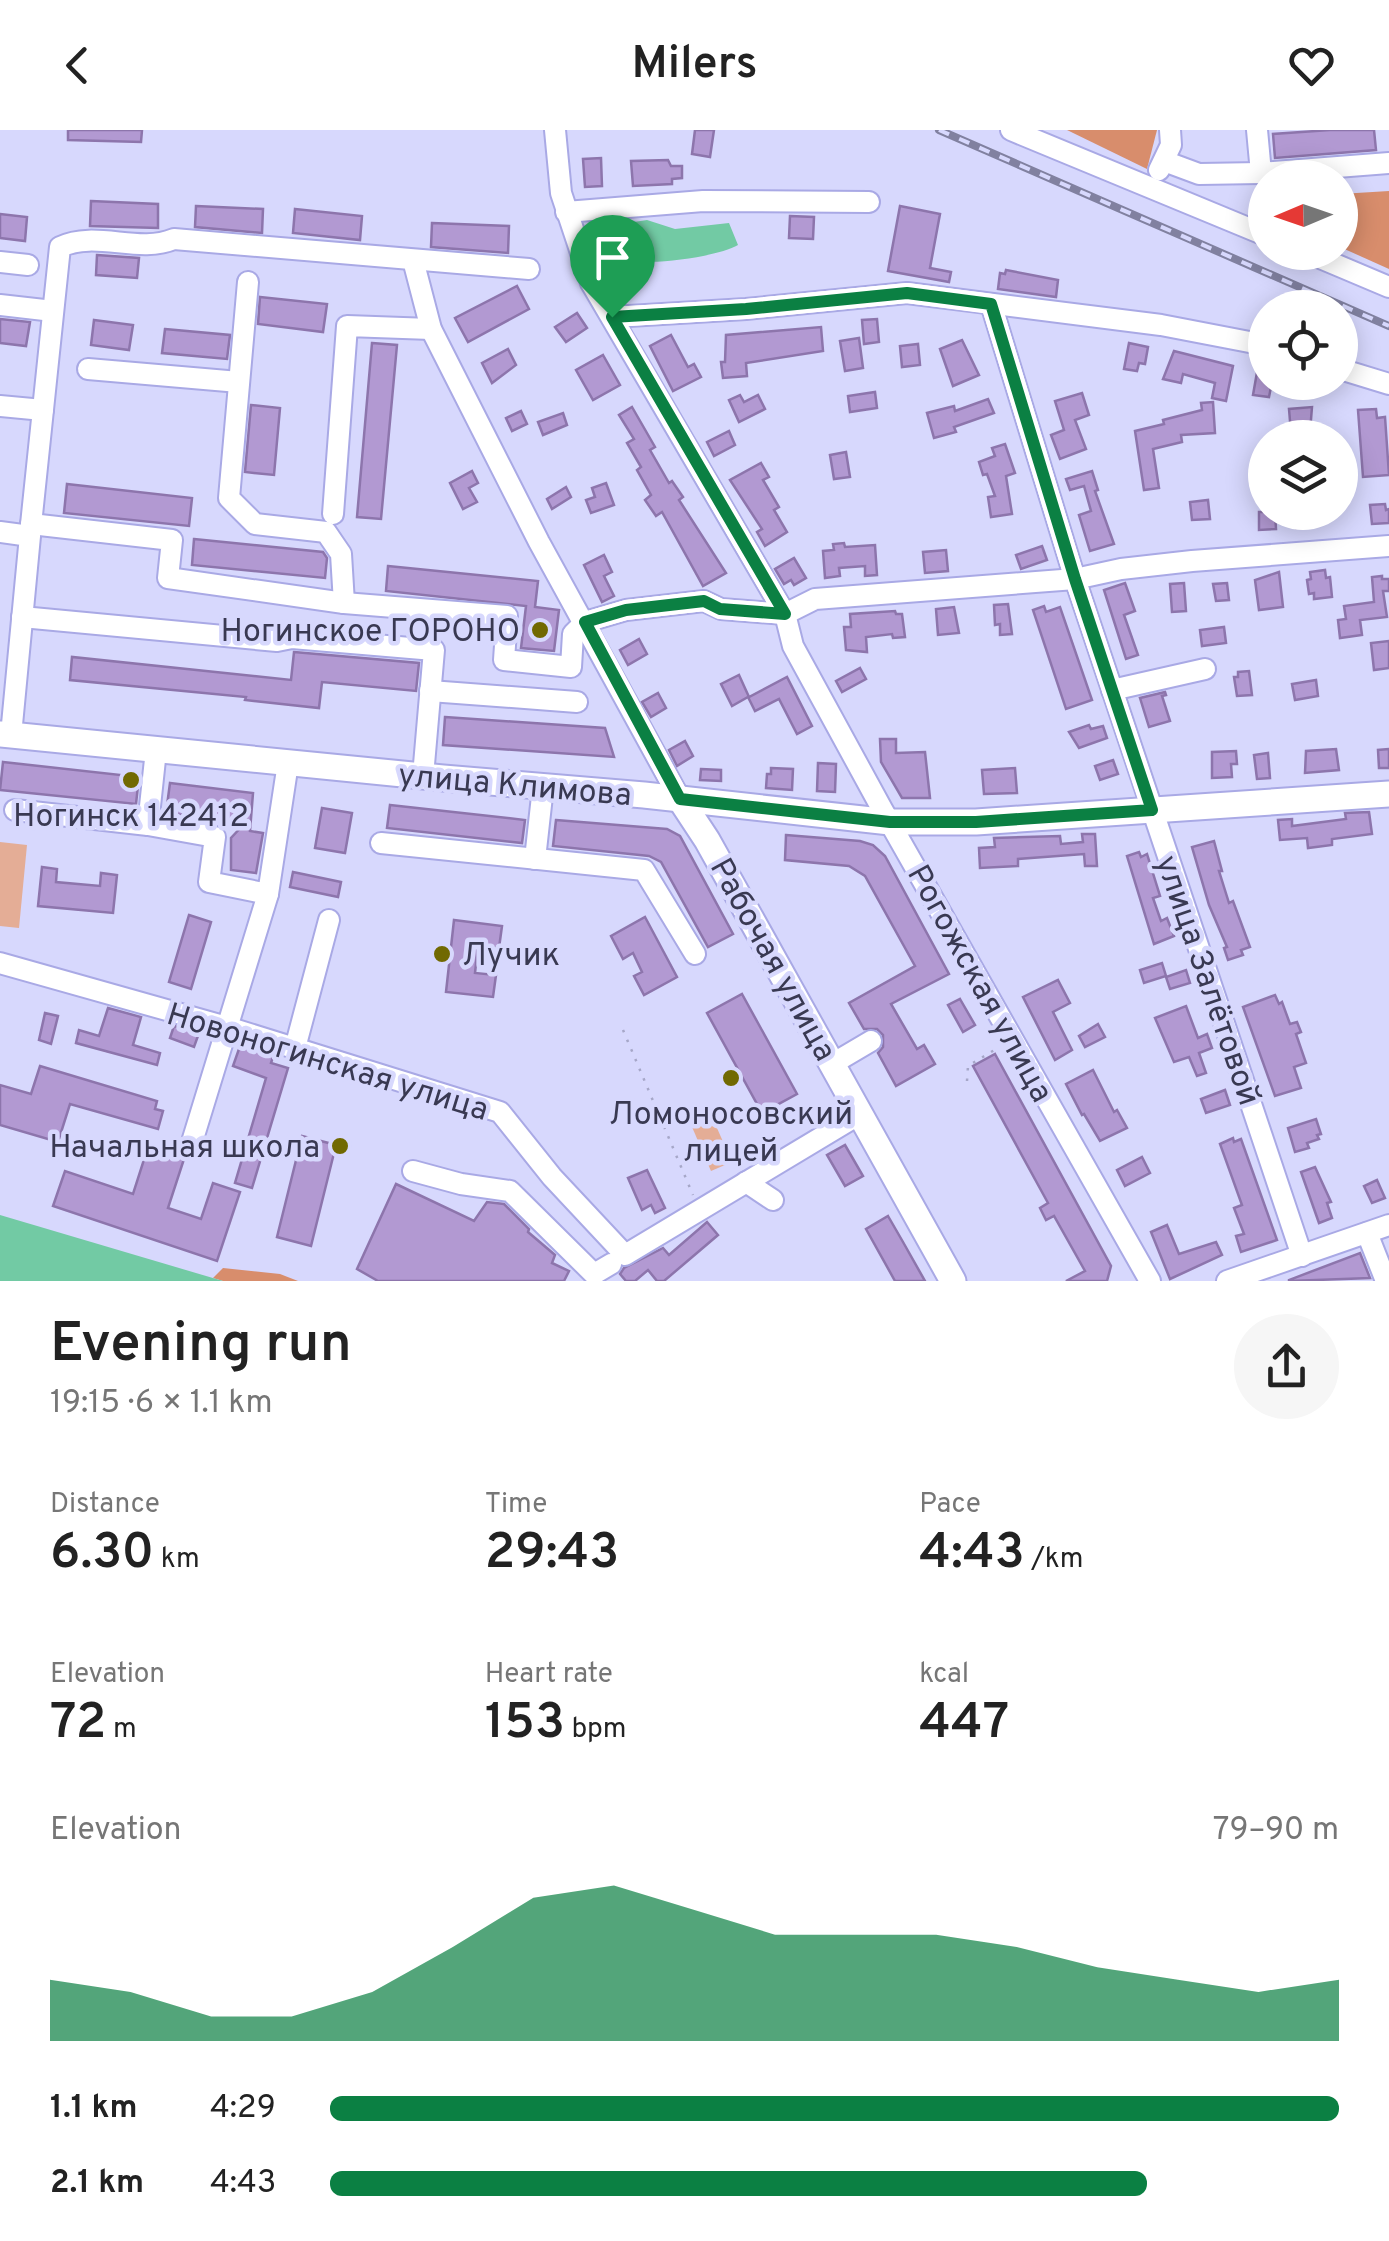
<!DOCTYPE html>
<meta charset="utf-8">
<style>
:root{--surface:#fff;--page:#f6f6f6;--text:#222;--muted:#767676;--accent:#0b8043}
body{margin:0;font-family:Overpass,sans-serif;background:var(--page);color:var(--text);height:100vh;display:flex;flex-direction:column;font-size:38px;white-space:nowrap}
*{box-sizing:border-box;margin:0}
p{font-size:32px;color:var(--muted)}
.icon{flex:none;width:55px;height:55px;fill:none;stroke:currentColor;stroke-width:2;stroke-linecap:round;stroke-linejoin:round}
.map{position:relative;height:1151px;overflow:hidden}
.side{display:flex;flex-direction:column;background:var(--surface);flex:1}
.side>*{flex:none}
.needle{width:65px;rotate:268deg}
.controls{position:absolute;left:1248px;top:30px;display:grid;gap:20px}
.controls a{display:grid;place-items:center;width:110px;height:110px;border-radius:50%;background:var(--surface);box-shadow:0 5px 25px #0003;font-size:50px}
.pin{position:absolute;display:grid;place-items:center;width:85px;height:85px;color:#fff;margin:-102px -42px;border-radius:50% 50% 50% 0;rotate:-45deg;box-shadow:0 0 10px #0007}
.pin .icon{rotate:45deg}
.round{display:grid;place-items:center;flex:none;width:105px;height:105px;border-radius:52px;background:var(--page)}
.headline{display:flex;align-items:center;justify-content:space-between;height:170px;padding:0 50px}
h1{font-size:55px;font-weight:600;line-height:75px}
.figures{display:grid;grid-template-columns:repeat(3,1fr);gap:15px;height:170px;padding:10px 50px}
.figures div{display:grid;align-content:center}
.figures b{font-size:50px;font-weight:600}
.figures small{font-size:28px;font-weight:400}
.figures p{font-size:28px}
.chart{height:280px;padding:20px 50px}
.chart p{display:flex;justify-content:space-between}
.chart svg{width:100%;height:180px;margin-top:10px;fill:var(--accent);opacity:.7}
ul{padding:0 50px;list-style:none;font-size:32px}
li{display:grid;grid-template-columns:160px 120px 1fr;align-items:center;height:75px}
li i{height:25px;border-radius:12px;background:var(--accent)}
header{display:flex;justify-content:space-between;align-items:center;height:130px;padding:0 50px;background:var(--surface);font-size:45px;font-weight:600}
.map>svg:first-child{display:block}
.green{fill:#e4ad96}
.forest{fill:#d88d6c}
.water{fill:#72caa4}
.building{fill:#b299d2;stroke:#8d75ac;stroke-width:2.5}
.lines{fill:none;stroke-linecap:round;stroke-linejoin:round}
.minor-casing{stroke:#a9a9e5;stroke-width:24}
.major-casing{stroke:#a9a9e5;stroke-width:29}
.path{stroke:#a6a7c8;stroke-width:2.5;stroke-dasharray:2.5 8;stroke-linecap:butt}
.minor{stroke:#fff;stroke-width:20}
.major{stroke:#fff;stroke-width:25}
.rail-casing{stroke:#8181a0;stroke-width:8}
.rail{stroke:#d7d8fd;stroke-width:4;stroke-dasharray:11;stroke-linecap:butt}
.route-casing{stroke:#fff;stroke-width:20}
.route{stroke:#0b8043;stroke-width:12}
.poi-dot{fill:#716901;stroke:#d7d8fd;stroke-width:4}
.labels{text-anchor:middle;stroke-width:9;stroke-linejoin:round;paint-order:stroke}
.poi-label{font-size:32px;fill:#393952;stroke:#d7d8fd;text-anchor:end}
.street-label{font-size:32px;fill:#393952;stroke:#d7d8fd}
</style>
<header><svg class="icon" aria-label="back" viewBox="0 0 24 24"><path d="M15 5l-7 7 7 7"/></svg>Milers<svg class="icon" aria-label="heart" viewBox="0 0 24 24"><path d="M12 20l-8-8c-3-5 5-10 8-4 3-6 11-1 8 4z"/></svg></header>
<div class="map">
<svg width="1389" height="1151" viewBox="0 0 1389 1151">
<rect width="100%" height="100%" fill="#d7d8fd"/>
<!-- green -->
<g class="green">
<polygon points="0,712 27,715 19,798 0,796"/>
<polygon points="709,980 732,1032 711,1041 689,990"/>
</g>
<!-- forest -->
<g class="forest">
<polygon points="1067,0 1157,0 1147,39"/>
<polygon points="1389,61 1389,139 1340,117 1340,64"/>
<polygon points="223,1138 280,1144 298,1151 223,1151 213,1148"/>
</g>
<!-- water -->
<g class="water">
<path d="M647 90 675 99 729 93 738 115C719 126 654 136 632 130L611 112 634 92Z"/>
<polygon points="0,1085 223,1151 0,1151"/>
</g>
<!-- building -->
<g class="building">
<polygon points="68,0 142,0 141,12 68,10"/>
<polygon points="695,0 714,0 710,27 692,24"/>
<polygon points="1330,0 1374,0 1376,20 1275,28 1273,4"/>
<polygon points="601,28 602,56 585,57 583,29"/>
<polygon points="668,30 671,36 682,36 682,48 672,49 672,54 633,56 631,31"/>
<polygon points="91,71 158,74 158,98 90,96"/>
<polygon points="196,76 263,79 262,103 195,97"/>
<polygon points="900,76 940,84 930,138 951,142 949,152 888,141"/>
<polygon points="295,79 362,86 360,110 293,103"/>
<polygon points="0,84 27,87 25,111 0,108"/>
<polygon points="790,86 814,87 813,109 789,108"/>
<polygon points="432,93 509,96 508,123 431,117"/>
<polygon points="97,125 139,128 137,148 96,145"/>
<polygon points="1006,140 1058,150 1056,167 998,159 1000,143 1005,144"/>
<polygon points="517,156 529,179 468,212 455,188"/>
<polygon points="260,167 327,174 323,202 258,194"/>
<polygon points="577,183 587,198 566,212 555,197"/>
<polygon points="0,189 30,192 26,216 0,213"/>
<polygon points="877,189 879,212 864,214 862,190"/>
<polygon points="94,190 133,195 129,220 91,215"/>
<polygon points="821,197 823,221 746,233 747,246 723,248 721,232 725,232 726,205"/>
<polygon points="165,199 230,205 227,229 162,223"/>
<polygon points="671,205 688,237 694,234 701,247 673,261 650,216"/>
<polygon points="859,208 863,238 845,241 840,211"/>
<polygon points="962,210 979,245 953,256 940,219"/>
<polygon points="372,213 397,215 381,389 357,387"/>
<polygon points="1129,213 1148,217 1145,234 1139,233 1137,241 1124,239"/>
<polygon points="918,214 920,235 902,237 900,216"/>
<polygon points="508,219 516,235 492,253 482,233"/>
<polygon points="1174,221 1233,236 1226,271 1212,268 1215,253 1183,244 1181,253 1163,249"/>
<polygon points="603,225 620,255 593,270 576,240"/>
<polygon points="1259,231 1265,232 1265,252 1272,252 1269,267 1253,265"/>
<polygon points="875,262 877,278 850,282 848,266"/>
<polygon points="1082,263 1089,285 1075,290 1086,319 1060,329 1051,305 1064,300 1055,271"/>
<polygon points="740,265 744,272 758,265 765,279 739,292 729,270"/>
<polygon points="988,269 994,283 954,297 956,302 934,308 927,283 954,276 955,281"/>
<polygon points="1213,272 1215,303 1181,305 1182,312 1153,319 1159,358 1144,360 1135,301 1164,294 1163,290 1202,280 1201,273"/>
<polygon points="251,275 280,278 274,345 245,342"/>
<polygon points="632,277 655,317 650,320 669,353 672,351 683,367 679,370 726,443 703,456 662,382 656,386 645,370 651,365 637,340 641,337 627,313 634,309 619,285"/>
<polygon points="1312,277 1310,302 1291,303 1289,279"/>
<polygon points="1376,279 1377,288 1385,287 1389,345 1363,347 1358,280"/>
<polygon points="521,281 527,294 512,301 506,288"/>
<polygon points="563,283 567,295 543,305 538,292"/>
<polygon points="729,301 735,315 714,326 707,312"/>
<polygon points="1005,314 1015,343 1006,346 1012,384 991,387 988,367 995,366 987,344 983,345 979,332 995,326 992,318"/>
<polygon points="846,322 850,347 834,349 830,325"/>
<polygon points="761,333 769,347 763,350 779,377 774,380 787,402 765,416 757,402 762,399 730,350"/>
<polygon points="472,341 478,353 469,358 477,372 463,379 450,353"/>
<polygon points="1092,341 1098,360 1095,361 1114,414 1090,421 1079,385 1091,381 1084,356 1070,360 1066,349"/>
<polygon points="606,353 614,375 591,383 586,370 595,367 592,358"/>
<polygon points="67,354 192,368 189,396 64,383"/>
<polygon points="566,357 571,367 552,379 547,369"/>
<polygon points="1208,370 1210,389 1192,390 1190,372"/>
<polygon points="1385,374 1386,380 1389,379 1389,393 1372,394 1370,375"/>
<polygon points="1259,382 1275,382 1276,399 1259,400"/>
<polygon points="1294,382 1311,382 1312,397 1296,398"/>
<polygon points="194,409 323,422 327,428 325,448 192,435"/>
<polygon points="844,413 845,417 875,415 877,445 865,446 865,436 839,438 840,446 825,448 823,421 834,420 833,414"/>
<polygon points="1042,416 1047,430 1021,439 1016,425"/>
<polygon points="946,420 948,441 925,443 923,422"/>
<polygon points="604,425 612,442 604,446 614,466 602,472 584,435"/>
<polygon points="794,428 806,448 794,455 791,450 784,454 775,439"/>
<polygon points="388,436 538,451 535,477 559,480 554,521 521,518 526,476 386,461"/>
<polygon points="1325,440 1326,448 1330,447 1332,467 1314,469 1314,463 1309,464 1307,450 1311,449 1310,442"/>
<polygon points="1279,442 1283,477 1259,480 1255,450"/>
<polygon points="1382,446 1382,449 1389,449 1389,461 1383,461 1387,487 1360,490 1362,505 1340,508 1338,490 1346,489 1344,476 1374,472 1372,447"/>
<polygon points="1125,453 1135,481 1124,485 1138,525 1126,529 1104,460"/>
<polygon points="1184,453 1186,481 1172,482 1170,454"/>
<polygon points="1227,453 1229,470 1216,471 1213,454"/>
<polygon points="1008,474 1012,504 1000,505 1000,494 995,495 994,475"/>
<polygon points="1044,476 1046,482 1060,477 1092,570 1066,579 1033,480"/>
<polygon points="954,477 959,503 938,505 936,479"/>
<polygon points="895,481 896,484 902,484 905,507 893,508 892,504 866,507 867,522 846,520 844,497 851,497 850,484"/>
<polygon points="1224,497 1226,513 1202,516 1200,500"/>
<polygon points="639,509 647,524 628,535 620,520"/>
<polygon points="1389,511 1389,538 1374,540 1371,513"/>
<polygon points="294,522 419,533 416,561 322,552 319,578 245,570 246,567 70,550 72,527 291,550"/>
<polygon points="860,538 866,549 842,562 836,551"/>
<polygon points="1249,541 1252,565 1237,566 1234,547 1238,547 1238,542"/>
<polygon points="739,545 749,567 787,547 812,596 797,604 779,569 755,581 748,567 732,576 721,554"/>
<polygon points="1316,550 1318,566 1295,570 1292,554"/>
<polygon points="1165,562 1166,565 1162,566 1170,591 1149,597 1140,568"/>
<polygon points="658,563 666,578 651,587 642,572"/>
<polygon points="445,587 605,598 614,627 443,615"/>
<polygon points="1089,595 1091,599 1103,596 1107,608 1079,618 1069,602"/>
<polygon points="880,609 896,609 896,623 925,622 930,668 902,668 881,632"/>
<polygon points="685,611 693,626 677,636 669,620"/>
<polygon points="1336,619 1339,640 1305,643 1306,621"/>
<polygon points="1389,619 1389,638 1379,638 1378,620"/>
<polygon points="1236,621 1237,634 1231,634 1232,647 1212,648 1212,622"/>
<polygon points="1268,623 1270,648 1257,649 1254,625"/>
<polygon points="1113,630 1118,644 1100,650 1095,636"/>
<polygon points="3,632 139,647 136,674 0,660"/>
<polygon points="818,633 836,634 835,662 817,661"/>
<polygon points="771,638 793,639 792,660 766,658 767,644 771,644"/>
<polygon points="1015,638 1017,663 984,664 982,640"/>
<polygon points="701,639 721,640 721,651 700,650"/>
<polygon points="170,653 253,663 250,701 263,703 256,743 231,740 231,708 245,693 166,683"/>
<polygon points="390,675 525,690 522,713 387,698"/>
<polygon points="322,678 352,683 345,723 315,718"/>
<polygon points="1369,682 1372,704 1332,709 1332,715 1308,718 1307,708 1280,710 1278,690 1292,689 1292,696 1346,689 1345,683"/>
<polygon points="556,690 667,699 680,706 733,804 708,817 661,732 649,726 553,716"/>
<polygon points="1082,704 1095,704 1097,736 1085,736 1084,724 1018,729 1018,736 980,738 979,718 995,717 994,708 1060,706 1061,714 1083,712"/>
<polygon points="786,705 860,711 873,715 885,726 949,844 891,874 917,919 924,915 935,934 896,956 878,923 883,917 883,905 877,899 864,899 849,873 915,836 865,746 849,736 785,730"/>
<polygon points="1214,711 1222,741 1219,741 1229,773 1233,771 1250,817 1241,820 1243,825 1228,830 1224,818 1227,817 1209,775 1192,717"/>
<polygon points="1139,722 1141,727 1147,724 1160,766 1153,768 1161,791 1167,788 1174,806 1154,814 1127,726"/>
<polygon points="42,737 57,739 56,752 100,756 101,743 117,745 113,783 38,776"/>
<polygon points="293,742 341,752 338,767 290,757"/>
<polygon points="189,785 211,792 191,859 169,852"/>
<polygon points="645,787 677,847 644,865 634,846 642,842 633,823 623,829 611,806"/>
<polygon points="454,790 502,796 499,818 478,815 475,843 496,845 493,867 446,862"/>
<polygon points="1162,833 1166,846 1144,853 1140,840"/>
<polygon points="1186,840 1190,853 1170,859 1166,847"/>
<polygon points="1058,850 1070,873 1053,882 1072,920 1055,930 1023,867"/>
<polygon points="742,864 797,964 762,983 707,883"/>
<polygon points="1275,865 1279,874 1282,872 1290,894 1297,892 1301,902 1296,904 1306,933 1294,937 1301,958 1275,966 1243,877"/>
<polygon points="960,869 975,895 963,902 948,875"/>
<polygon points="1186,876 1198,908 1207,904 1212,918 1199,923 1206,943 1197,946 1189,927 1174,932 1155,888"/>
<polygon points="108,878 141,887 133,915 160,923 157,935 76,913 79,900 99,906"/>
<polygon points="45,883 58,886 51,914 39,910"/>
<polygon points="1098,894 1105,907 1085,917 1079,906"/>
<polygon points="174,896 199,903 194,917 170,908"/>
<polygon points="240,916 273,927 271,933 288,938 252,1058 235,1053 266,948 233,936"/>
<polygon points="995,924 1111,1136 1107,1151 1066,1151 1085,1141 1054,1086 1046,1090 1040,1078 1048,1073 973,936"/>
<polygon points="40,936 157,971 155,979 163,981 158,999 70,974 58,1012 0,995 0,955 31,964"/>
<polygon points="1093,940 1114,982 1117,980 1127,998 1100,1011 1084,984 1082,985 1066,954"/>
<polygon points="1225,960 1230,975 1206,983 1201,969"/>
<polygon points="1316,989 1321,1004 1317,1005 1319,1009 1307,1013 1309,1018 1295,1022 1288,998"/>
<polygon points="302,1006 336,1015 311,1116 277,1107"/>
<polygon points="1233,1008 1234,1012 1241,1009 1277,1110 1241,1122 1236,1106 1244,1104 1234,1078 1242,1075 1220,1014"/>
<polygon points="845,1015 863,1046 845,1056 827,1025"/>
<polygon points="148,1017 184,1029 168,1078 201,1089 213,1053 240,1062 217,1131 53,1076 65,1041 133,1064"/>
<polygon points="1142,1027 1150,1043 1125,1056 1117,1040"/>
<polygon points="1315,1037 1331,1072 1327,1073 1332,1088 1319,1093 1301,1042"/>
<polygon points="647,1040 665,1078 655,1083 651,1075 642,1080 628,1048"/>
<polygon points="1377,1050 1385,1068 1372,1073 1364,1056"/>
<polygon points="396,1054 474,1091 487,1072 504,1074 529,1099 528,1102 555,1125 552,1133 569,1141 564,1151 378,1151 357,1139"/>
<polygon points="888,1086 903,1112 925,1151 895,1151 866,1099"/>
<polygon points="707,1092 718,1105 664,1151 657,1151 648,1140 635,1151 626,1151 620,1144 624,1138 663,1118 669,1125"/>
<polygon points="1167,1095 1179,1124 1216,1112 1222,1125 1170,1149 1151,1102"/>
<polygon points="1360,1123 1370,1148 1289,1151 1289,1150"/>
</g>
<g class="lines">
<!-- minor casing -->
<g class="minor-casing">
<g id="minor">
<polyline points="555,0 561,63 591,153 785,484 793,516 882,679 1150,1151"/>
<polyline points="1011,0 1265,105"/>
<polyline points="1257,0 1261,43 1389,33"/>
<polyline points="1164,31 1199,44 1261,43"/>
<polyline points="1159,40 1171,15 1170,0"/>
<polyline points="566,82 703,71 869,72"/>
<polyline points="1306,122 1389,157"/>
<polyline points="413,130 431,199 539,412 680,669"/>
<polyline points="0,132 28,135"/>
<polyline points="248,152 229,368 255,394 326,402 341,424 344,473"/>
<polyline points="991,174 1075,449 1302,1126"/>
<polyline points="0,175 53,181"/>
<polyline points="612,187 746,179 907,163 1161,195 1265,215"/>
<polyline points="88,239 239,252"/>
<polyline points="1340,239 1389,254"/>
<polyline points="0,276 43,280"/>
<polyline points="333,384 347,196 431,199"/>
<polyline points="31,394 172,410 168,448 344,473 507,486 504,530 571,537 573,504 585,492 626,480 704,471 721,479 785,484 815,469 1075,449 1121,439 1192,431 1389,416"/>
<polyline points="0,402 30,406 11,605"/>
<path d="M30 404 60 117C96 100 138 124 174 109L529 139"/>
<polyline points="22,487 277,511 292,508 434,520 423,646"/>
<polyline points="1112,560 1205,539"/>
<polyline points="430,561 577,572"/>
<polyline points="15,680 148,695 156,620"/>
<polyline points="148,695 215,707 209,752 268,764 288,633"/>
<polyline points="381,713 644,740 695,824"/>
<polyline points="535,729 543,657"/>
<polyline points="0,833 227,897 500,982 552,1047 625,1125 860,984"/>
<polyline points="295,918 329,790"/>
<polyline points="832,934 871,911"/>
<polyline points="192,1012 268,764"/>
<polyline points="413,1041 461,1054 510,1061 594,1144 611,1134"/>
<polyline points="746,1052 773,1070"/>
<polyline points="1367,1103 1386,1151"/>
<polyline points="1227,1151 1389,1095"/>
</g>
</g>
<!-- major casing -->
<g class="major-casing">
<g id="major">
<polyline points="0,604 443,648 644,665 890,692 976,692 1389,664"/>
<polyline points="680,669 707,710 953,1151"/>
</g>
</g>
<!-- path -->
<g class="path">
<polyline points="623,900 693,1065"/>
<polyline points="967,951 968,936 996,919"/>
</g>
<!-- minor -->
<use href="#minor" class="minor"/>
<!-- major -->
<use href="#major" class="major"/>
<!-- rail casing -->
<g class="rail-casing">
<polyline id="rail" points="939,0 1389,196"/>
</g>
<!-- rail -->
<use href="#rail" class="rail"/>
</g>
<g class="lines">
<!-- route casing -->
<g class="route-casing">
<polygon id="route" points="907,163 991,174 1075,449 1152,680 976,692 890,692 680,669 585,492 626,480 704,471 720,479 785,484 612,187 746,179"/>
</g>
<!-- route -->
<use href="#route" class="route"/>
</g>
<!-- markers -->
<g class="poi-dot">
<circle cx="540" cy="500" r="10"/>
<circle cx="131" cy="650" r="10"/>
<circle cx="442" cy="824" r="10"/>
<circle cx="731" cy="948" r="10"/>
<circle cx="340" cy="1016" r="10"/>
</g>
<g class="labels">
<!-- poi labels -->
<g class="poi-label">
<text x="520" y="511">Ногинское ГОРОНО</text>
<text x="131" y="696" text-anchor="middle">Ногинск 142412</text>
<text x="462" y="835" text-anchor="start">Лучик</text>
<text x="731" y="994" text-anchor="middle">Ломоносовский<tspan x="731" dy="37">лицей</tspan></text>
<text x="320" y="1027">Начальная школа</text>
</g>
<!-- street labels -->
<g class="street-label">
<text transform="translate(515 654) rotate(5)" y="11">улица Климова</text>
<text transform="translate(774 829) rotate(61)" y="11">Рабочая улица</text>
<text transform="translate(1209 850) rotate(71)" y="11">улица Залётовой</text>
<text transform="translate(981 853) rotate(61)" y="11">Рогожская улица</text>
<text transform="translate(328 931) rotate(17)" y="11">Новоногинская улица</text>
</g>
</g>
</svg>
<div class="controls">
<a><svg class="needle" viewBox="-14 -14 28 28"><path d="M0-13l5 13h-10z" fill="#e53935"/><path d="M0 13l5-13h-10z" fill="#767676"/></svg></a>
<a><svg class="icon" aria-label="locate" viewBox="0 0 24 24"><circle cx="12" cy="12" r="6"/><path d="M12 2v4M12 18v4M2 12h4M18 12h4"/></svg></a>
<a><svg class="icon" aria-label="layers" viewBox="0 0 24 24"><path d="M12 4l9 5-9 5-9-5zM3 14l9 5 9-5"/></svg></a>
</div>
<div class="pin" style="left:612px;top:187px;background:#1e9e55"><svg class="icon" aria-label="arrive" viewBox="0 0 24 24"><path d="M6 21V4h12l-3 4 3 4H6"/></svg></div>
</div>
<section class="side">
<div class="headline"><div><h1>Evening run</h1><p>19:15 · 6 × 1.1 km</p></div><a class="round"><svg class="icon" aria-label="share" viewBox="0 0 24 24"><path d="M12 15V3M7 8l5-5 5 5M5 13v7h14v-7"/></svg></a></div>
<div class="figures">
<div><p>Distance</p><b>6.30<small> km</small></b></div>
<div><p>Time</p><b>29:43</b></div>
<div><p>Pace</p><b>4:43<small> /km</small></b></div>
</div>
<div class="figures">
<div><p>Elevation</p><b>72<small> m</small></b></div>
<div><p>Heart rate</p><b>153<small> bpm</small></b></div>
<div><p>kcal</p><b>447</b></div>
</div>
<div class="chart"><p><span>Elevation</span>79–90 m</p>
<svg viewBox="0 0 160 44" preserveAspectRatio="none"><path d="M0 44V29L10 32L20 38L30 38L40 32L50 21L60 9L70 6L80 12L90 18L100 18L110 18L120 21L130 26L140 29L150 32L160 29V44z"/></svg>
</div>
<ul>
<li><b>1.1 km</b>4:29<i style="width:100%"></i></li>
<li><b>2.1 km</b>4:43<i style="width:81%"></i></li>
</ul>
</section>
